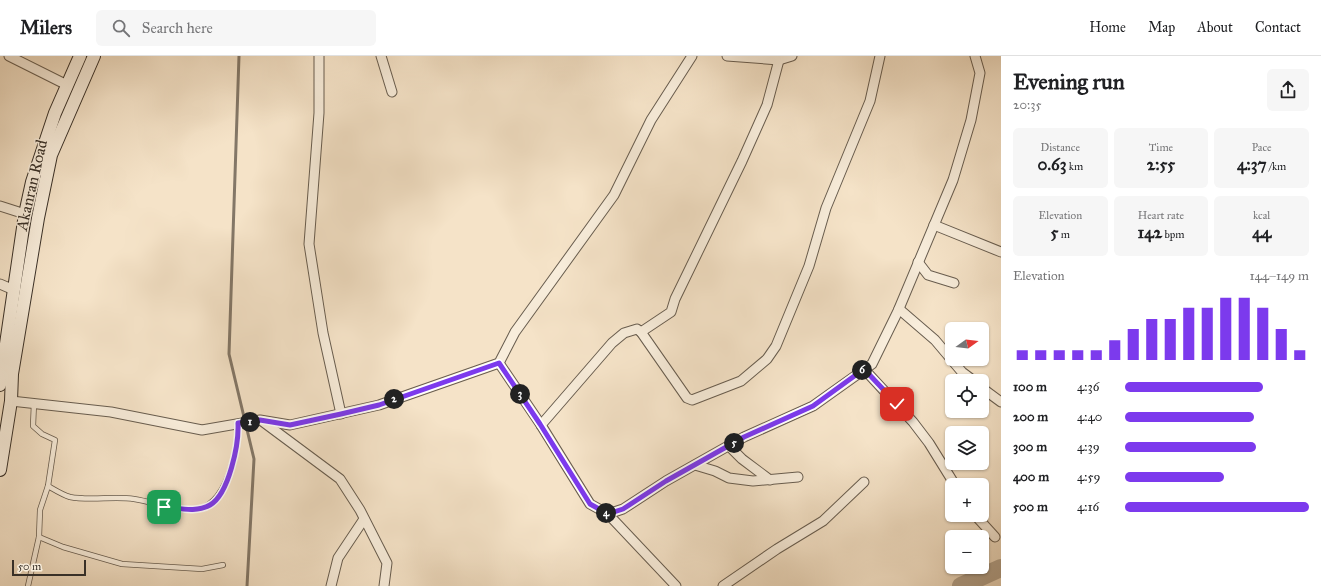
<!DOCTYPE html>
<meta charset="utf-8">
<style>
:root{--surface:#fff;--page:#f6f6f6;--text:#202124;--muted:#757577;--line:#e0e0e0;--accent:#7c3aed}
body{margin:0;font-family:"IM FELL Great Primer",serif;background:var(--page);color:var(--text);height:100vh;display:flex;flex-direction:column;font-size:15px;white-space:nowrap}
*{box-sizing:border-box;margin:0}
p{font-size:13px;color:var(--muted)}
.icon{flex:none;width:22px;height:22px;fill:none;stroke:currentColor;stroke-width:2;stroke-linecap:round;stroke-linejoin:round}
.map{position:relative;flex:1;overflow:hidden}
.panel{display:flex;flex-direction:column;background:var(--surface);width:320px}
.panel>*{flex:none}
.needle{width:26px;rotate:75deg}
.tools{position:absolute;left:945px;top:266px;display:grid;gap:8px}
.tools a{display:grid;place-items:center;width:44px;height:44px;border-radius:6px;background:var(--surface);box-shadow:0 1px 3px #0004;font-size:20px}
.scale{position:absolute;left:12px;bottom:10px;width:74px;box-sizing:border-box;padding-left:4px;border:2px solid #393027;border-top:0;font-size:11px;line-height:14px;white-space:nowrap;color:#393027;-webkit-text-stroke:3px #f8eddb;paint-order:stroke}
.pin{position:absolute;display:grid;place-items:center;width:34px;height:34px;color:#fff;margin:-17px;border-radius:8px;box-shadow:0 2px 6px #0006}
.km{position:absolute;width:20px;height:20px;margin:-10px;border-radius:50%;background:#222;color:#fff;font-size:11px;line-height:20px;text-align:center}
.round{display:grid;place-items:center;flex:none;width:42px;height:42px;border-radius:6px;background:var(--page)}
.headline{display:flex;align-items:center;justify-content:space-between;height:68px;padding:0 12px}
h1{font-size:22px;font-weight:700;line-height:30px}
.stats{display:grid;grid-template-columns:repeat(3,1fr);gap:6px;height:68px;padding:4px 12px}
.stats div{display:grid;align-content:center;border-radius:6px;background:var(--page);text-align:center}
.stats b{font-size:17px;font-weight:700}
.stats small{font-size:11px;font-weight:400}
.stats p{font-size:11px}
.chart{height:112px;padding:8px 12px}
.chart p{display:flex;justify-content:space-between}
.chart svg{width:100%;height:72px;margin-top:4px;stroke:var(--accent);stroke-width:6}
ul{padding:0 12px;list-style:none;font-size:13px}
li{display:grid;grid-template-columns:64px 48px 1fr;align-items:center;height:30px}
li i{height:10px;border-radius:5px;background:var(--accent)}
header{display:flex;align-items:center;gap:24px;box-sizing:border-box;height:56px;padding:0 20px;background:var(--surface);border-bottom:1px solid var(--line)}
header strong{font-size:19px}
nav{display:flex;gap:22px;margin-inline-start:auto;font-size:14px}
.search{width:280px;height:36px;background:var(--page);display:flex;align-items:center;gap:10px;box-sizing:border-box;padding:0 14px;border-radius:6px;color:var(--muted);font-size:15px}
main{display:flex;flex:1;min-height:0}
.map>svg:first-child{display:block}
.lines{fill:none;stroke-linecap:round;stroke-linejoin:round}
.stream{stroke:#837767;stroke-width:3}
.river{stroke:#b5a691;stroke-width:18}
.service-casing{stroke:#685d4f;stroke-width:6}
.minor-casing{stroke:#685d4f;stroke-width:11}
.secondary-casing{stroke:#393027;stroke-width:14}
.service{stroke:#f8eddb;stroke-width:4.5}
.minor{stroke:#f8eddb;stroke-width:9}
.secondary{stroke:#f8eddb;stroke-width:12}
.route-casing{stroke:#fff;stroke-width:8}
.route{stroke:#7c3aed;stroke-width:5}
.labels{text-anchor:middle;stroke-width:3;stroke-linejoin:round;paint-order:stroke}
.street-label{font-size:16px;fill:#393027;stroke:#f8eddb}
</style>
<header>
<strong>Milers</strong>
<div class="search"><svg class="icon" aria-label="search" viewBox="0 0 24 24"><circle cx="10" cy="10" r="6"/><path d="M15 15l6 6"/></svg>Search here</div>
<nav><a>Home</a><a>Map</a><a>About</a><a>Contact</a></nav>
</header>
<main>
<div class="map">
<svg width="1001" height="530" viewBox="0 0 1001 530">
<rect width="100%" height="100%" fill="#f5e3c8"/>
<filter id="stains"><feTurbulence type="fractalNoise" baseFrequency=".005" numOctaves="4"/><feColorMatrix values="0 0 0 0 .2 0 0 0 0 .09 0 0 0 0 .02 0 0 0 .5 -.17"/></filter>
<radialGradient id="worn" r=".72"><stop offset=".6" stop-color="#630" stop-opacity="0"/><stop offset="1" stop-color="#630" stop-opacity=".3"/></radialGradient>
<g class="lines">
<!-- stream -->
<polyline class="stream" points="239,0 229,298 254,403 247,530"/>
<!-- river -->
<polyline class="river" points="961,530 1001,512"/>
<!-- service casing -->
<g class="service-casing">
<g id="service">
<path d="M48 430C55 434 63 439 70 441 89 445 114 440 134 443 154 446 173 455 193 454 227 452 238 394 238 367"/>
<polyline points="39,481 63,491 122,508 202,513 223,509"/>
<polyline points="28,530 39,481 40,454 48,430 55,384 42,378 33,370 34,347"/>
</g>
</g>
<!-- minor casing -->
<g class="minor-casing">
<g id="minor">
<polyline points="9,0 67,29"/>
<polyline points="319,0 319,57 309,188 323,277 341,358"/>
<polyline points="381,0 392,36"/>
<polyline points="727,0 779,4 792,0"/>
<polyline points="0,150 25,158"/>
<polyline points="934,169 1001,196"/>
<polyline points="918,206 928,219 954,227"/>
<polyline points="0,228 14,234"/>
<polyline points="899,253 935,284 962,316 974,325"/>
<polyline points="641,276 687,342 692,344 741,325 767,303 776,290 809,210 826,152 870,45 880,0"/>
<polyline points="499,307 541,369 590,448 608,458 676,530"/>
<polyline points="864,313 913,366 929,387 955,429"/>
<polyline points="982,332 1001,346"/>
<polyline points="11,345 111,356 202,374 260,364 290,369 379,349 499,307 515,276 614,139 651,64 692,0"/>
<polyline points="262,365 340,423 360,454 387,507 384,530"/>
<polyline points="541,369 612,287 624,277 637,273 641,276 671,256 675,243 742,105 767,49 779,4"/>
<polyline points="729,390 742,403 770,424"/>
<polyline points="695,409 715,415 729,422 753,425 798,421"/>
<polyline points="608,458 623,453 666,425 744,381 813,350 872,308 898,255 953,124 971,64 980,17 975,0"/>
<polyline points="975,459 995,481"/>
<polyline points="331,530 338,502 364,463"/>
<polyline points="723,530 777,493 823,465 864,426"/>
</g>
</g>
<!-- secondary casing -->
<g class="secondary-casing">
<g id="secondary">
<polyline points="0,329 25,158 32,126 55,57 80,0"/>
<polyline points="0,414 11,345 12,318 38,162 51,99 94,0"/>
</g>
</g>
<!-- service -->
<use href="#service" class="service"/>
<!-- minor -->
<use href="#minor" class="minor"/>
<!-- secondary -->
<use href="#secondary" class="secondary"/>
</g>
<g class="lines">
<!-- route casing -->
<g class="route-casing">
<path id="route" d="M164 451C179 452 196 457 210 449 229 438 239 388 238 367L260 364 290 369 341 358 379 349 499 307 540 368 590 448 608 458 623 453 666 425 744 381 813 350 864 313 897 348"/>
</g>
<!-- route -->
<use href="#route" class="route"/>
</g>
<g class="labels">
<!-- street labels -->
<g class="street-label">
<text transform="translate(31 129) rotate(-77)" y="6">Akanran Road</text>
</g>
</g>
<rect width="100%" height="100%" filter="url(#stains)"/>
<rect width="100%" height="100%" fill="url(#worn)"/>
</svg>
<div class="tools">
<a><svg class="needle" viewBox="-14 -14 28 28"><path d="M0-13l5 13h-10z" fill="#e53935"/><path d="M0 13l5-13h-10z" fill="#757577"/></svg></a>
<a><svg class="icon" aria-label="locate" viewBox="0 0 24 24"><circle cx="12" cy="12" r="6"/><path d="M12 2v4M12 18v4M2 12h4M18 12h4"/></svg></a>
<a><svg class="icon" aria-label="layers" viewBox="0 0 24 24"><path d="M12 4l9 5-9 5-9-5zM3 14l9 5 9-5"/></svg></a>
<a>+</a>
<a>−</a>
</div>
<div class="scale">50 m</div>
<div class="pin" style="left:164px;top:451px;background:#1e9e55"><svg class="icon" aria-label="arrive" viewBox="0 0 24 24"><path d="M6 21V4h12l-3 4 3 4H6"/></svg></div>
<div class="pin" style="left:897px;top:348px;background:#d93025"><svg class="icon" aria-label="check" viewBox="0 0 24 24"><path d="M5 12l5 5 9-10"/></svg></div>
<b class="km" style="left:250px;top:366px">1</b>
<b class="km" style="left:394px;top:343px">2</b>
<b class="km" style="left:520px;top:338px">3</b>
<b class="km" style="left:606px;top:457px">4</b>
<b class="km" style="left:734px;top:387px">5</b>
<b class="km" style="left:862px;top:314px">6</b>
</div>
<section class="panel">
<div class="headline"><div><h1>Evening run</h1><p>20:35</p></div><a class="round"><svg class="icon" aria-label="share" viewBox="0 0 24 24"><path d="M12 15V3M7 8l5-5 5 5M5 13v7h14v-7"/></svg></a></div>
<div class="stats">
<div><p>Distance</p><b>0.63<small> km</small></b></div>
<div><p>Time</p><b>2:55</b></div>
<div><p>Pace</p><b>4:37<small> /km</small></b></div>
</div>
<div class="stats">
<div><p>Elevation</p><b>5<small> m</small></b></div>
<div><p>Heart rate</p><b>142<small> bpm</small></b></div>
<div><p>kcal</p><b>44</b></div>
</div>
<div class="chart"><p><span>Elevation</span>144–149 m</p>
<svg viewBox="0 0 160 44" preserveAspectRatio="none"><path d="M5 44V38M15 44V38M25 44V38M35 44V38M45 44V38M55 44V32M65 44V25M75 44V19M85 44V19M95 44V12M105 44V12M115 44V6M125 44V6M135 44V12M145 44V25M155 44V38"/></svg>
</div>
<ul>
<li><b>100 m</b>4:36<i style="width:75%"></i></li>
<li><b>200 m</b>4:40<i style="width:70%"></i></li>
<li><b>300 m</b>4:39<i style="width:71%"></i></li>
<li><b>400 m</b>4:59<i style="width:54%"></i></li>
<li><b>500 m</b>4:16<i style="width:100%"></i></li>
</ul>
</section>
</main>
